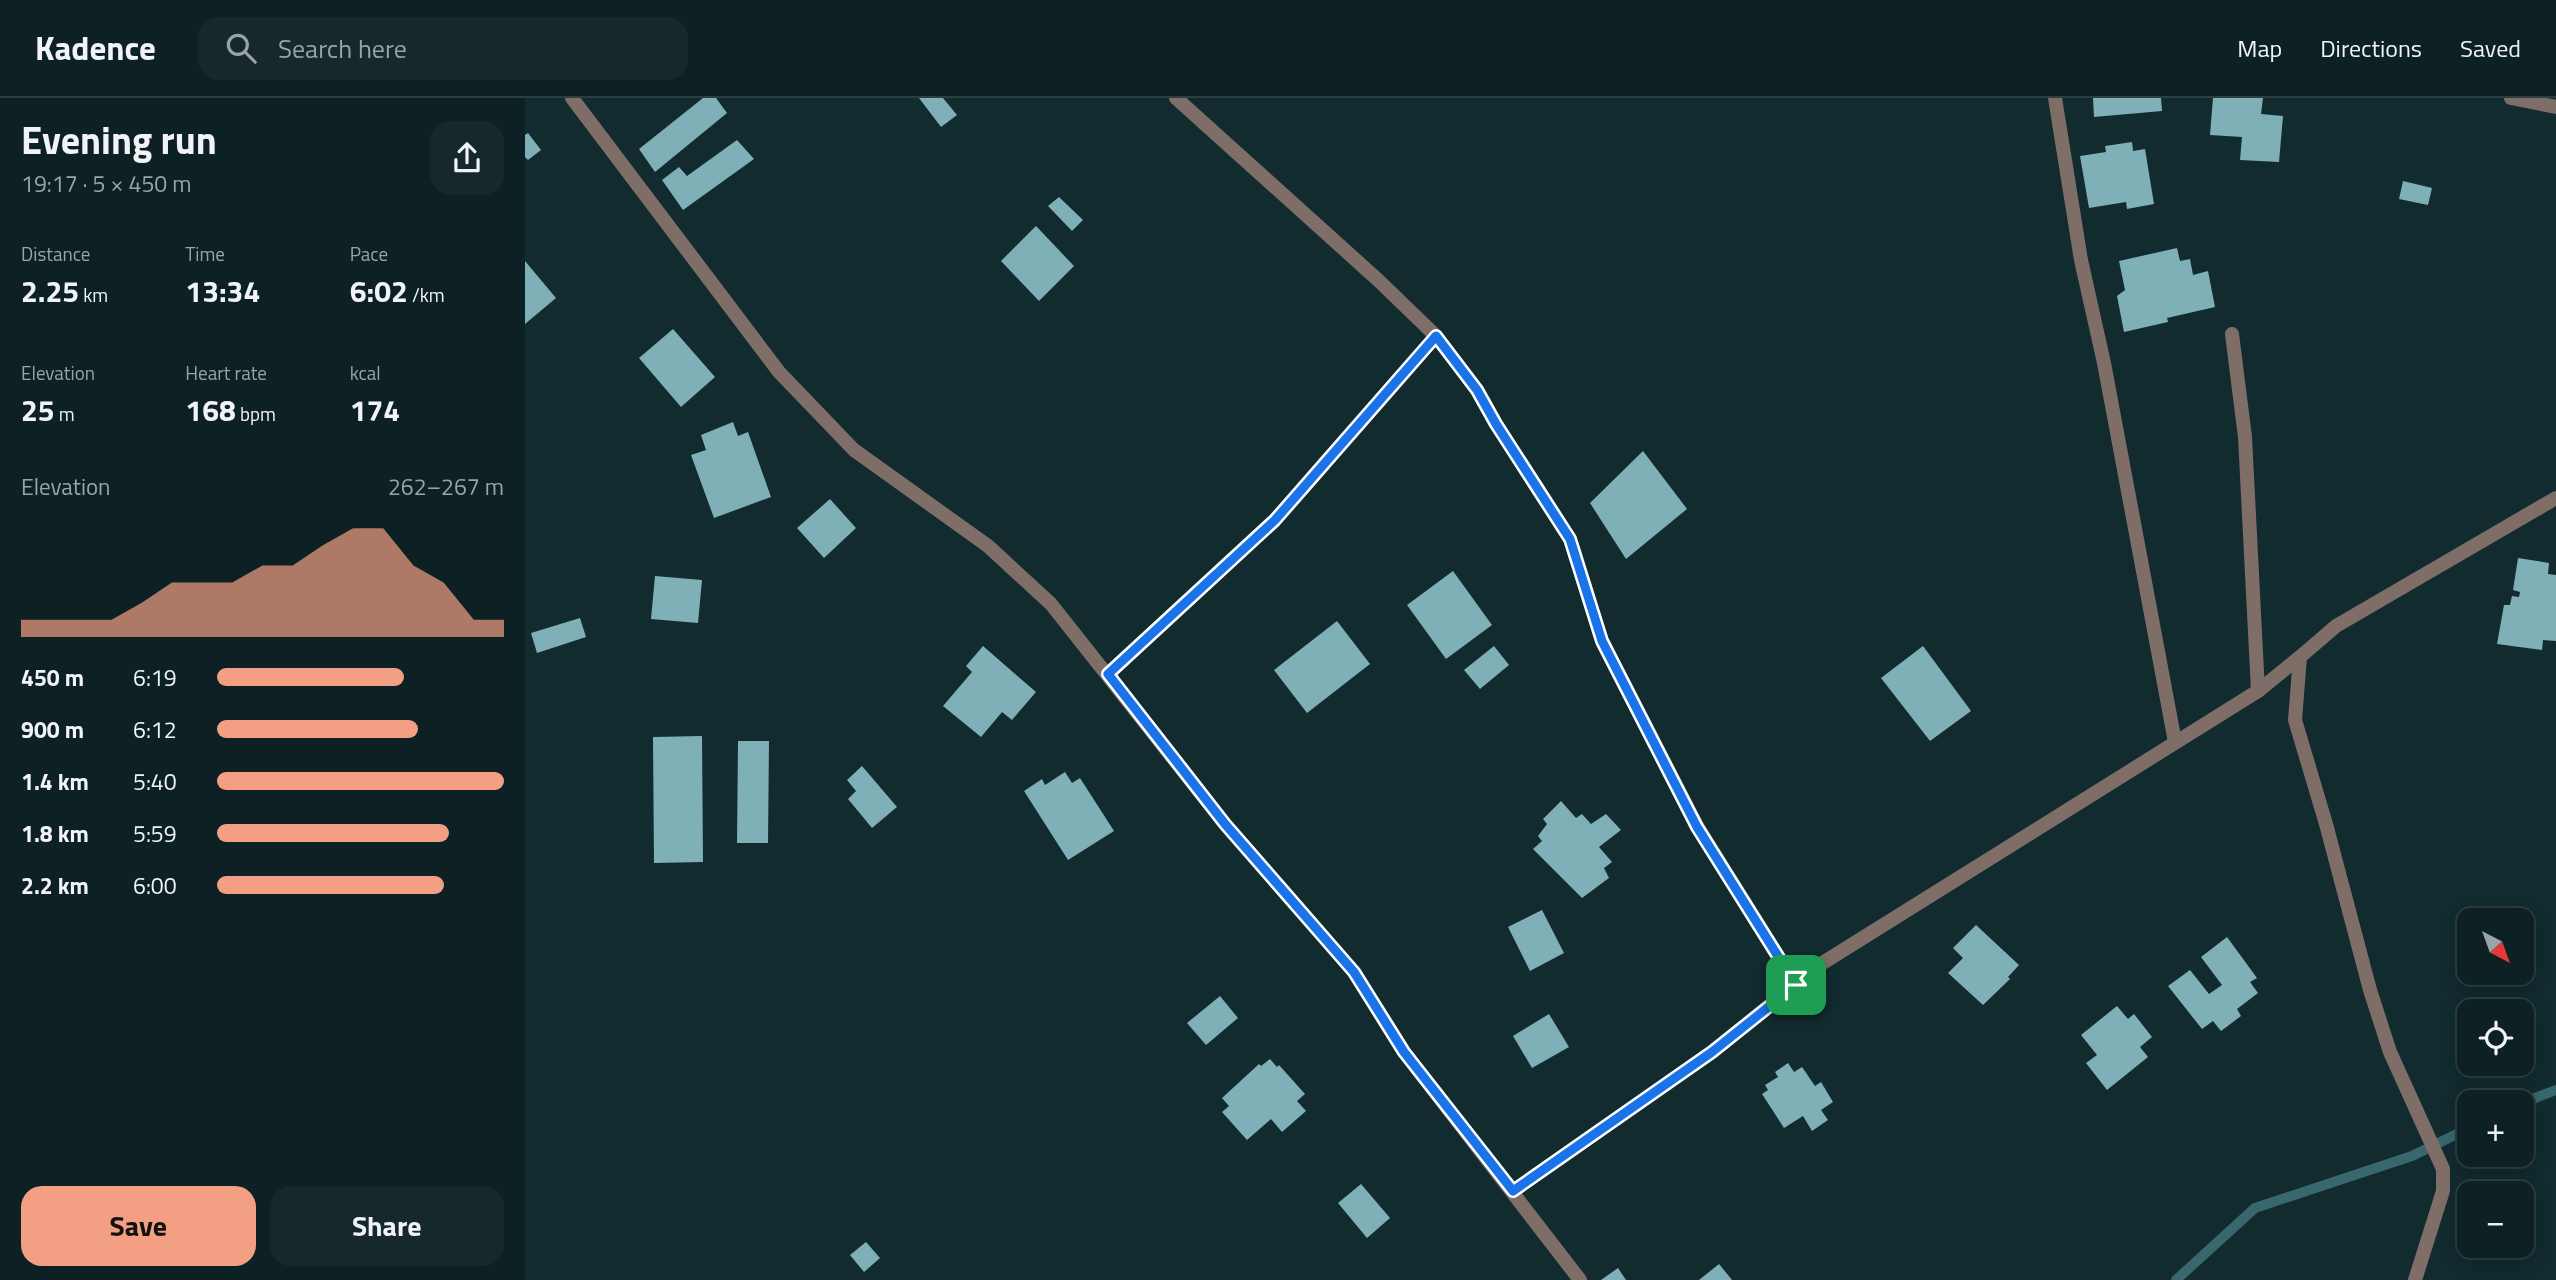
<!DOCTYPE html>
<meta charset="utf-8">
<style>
:root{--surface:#0d2023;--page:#16282b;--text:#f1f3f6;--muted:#9aa3a6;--line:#2d3e41;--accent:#f39f83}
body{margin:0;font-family:"Titillium Web",sans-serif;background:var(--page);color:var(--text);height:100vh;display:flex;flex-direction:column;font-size:26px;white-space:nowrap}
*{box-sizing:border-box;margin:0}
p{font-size:23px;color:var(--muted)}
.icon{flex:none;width:38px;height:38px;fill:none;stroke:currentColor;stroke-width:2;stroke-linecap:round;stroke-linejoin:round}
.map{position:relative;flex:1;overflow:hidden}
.drawer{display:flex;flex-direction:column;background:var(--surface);width:525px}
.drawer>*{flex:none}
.needle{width:46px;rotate:139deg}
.buttons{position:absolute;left:1932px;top:810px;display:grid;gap:14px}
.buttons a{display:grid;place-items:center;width:77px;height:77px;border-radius:14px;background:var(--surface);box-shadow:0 4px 18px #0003,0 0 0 2px var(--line);font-size:35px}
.pin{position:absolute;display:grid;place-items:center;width:60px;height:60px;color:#fff;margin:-30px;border-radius:14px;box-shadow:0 4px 10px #0006}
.round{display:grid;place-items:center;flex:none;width:74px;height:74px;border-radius:21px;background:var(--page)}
.summary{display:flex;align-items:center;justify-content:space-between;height:119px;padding:0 21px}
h1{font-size:38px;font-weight:700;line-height:52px}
.stats{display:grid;grid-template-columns:repeat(3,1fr);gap:10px;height:119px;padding:7px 21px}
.stats div{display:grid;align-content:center}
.stats b{font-size:30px;font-weight:700}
.stats small{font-size:19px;font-weight:400}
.stats p{font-size:19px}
.chart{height:196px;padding:14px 21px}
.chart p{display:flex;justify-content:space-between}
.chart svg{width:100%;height:126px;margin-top:7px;fill:var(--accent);opacity:.7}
.action{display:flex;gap:14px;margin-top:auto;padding:14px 21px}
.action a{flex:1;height:80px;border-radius:21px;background:var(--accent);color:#111;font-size:28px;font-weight:700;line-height:80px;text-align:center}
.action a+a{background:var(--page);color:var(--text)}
ul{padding:0 21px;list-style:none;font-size:23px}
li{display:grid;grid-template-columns:112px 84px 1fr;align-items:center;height:52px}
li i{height:18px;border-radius:9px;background:var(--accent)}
header{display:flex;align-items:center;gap:42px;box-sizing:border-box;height:98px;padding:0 35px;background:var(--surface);border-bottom:2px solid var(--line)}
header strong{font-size:33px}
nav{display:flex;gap:38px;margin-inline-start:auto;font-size:24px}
.search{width:490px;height:63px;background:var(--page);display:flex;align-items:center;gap:18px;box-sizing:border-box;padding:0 24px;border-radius:21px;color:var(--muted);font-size:26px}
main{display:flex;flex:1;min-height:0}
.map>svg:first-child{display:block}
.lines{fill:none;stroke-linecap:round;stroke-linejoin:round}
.stream{stroke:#38676e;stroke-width:10}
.building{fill:#80b0b7}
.street{stroke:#7f6d68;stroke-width:14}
.route-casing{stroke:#fff;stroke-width:14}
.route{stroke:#1a73e8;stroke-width:9}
</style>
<header>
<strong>Kadence</strong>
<div class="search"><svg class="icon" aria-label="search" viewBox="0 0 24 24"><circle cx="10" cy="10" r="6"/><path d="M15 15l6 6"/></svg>Search here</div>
<nav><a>Map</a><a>Directions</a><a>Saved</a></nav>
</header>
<main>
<section class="drawer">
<div class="summary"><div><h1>Evening run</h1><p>19:17 · 5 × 450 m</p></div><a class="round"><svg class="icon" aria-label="share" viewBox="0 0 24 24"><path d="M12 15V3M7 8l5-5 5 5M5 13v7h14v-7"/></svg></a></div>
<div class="stats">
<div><p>Distance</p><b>2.25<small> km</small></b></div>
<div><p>Time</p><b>13:34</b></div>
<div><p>Pace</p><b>6:02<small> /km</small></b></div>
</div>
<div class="stats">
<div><p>Elevation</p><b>25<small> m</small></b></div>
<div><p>Heart rate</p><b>168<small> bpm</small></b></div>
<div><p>kcal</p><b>174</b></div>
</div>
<div class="chart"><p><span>Elevation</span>262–267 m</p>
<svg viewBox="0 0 160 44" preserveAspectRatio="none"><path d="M0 44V38L10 38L20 38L30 38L40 32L50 25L60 25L70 25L80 19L90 19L100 12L110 6L120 6L130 19L140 25L150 38L160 38V44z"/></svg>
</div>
<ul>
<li><b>450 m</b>6:19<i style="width:65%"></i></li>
<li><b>900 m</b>6:12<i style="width:70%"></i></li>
<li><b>1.4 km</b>5:40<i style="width:100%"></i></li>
<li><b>1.8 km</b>5:59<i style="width:81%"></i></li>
<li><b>2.2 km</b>6:00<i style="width:79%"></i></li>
</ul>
<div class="action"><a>Save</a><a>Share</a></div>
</section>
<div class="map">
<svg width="2031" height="1182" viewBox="0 0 2031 1182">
<rect width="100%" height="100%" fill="#112b2f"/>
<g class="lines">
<!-- stream -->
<g class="stream">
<polyline points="1997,1005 2031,992"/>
<polyline points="1651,1182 1730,1110 1887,1058 1944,1030"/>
</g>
</g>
<!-- building -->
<g class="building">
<polygon points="178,0 191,0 202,15 130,74 114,51"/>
<polygon points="394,0 418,0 432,17 416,29"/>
<polygon points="1568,0 1636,0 1637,13 1569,19"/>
<polygon points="1688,0 1738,0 1736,16 1758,18 1754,64 1715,62 1717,39 1685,37"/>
<polygon points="3,35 16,52 3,62 0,59 0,37"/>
<polygon points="212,42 229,61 158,112 137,82 154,69 162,78"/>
<polygon points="1607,44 1608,53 1620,51 1629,106 1602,111 1601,104 1564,110 1555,58 1581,54 1580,48"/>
<polygon points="1878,83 1907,90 1903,107 1874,101"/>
<polygon points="534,99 558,122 547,133 523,108"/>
<polygon points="511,128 549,168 514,203 476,163"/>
<polygon points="1652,150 1655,163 1665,161 1668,177 1683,173 1690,209 1642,220 1643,224 1599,234 1592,198 1600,192 1594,163"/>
<polygon points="0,163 31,200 0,226"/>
<polygon points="148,231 190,279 156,309 114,260"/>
<polygon points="208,324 213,338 223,334 246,399 189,420 166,357 181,352 176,337"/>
<polygon points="1118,353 1162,411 1101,461 1065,405"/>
<polygon points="305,401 331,430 299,460 272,430"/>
<polygon points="1993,460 2024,465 2023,476 2031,477 2031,543 2018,542 2017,552 1972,546 1979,507 1985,507 1987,498 1994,499 1995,494 1988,492"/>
<polygon points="928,473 967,527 921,561 882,507"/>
<polygon points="130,478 177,482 173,525 126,521"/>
<polygon points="55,520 61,539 12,555 6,535"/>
<polygon points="812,523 845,566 782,615 749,572"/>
<polygon points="458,548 511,594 487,622 477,614 456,639 418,608 447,574 441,568"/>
<polygon points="969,548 984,567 955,591 939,572"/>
<polygon points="1398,548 1446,613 1405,643 1356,580"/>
<polygon points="177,638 178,764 129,765 128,639"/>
<polygon points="213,643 244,643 243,745 212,745"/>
<polygon points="337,668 372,709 347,730 323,701 331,693 322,682"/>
<polygon points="540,674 547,685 555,680 589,733 543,762 499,693 517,681 520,687"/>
<polygon points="1036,703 1051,720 1057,716 1066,726 1081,716 1096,732 1074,749 1087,764 1079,770 1084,780 1057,800 1008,751 1017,743 1013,738 1022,726 1018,721"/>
<polygon points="1017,812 1039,855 1005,873 983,829"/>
<polygon points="1451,827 1494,867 1483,879 1485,881 1458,907 1423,875 1438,860 1428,850"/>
<polygon points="1702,839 1732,880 1725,884 1733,895 1712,911 1716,918 1696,933 1688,923 1677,931 1643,888 1665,872 1684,896 1697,887 1676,859"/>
<polygon points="695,898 713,920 681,947 662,925"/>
<polygon points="1592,908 1603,921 1609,916 1627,939 1615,949 1623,959 1582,992 1561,965 1572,957 1556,937"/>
<polygon points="1024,916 1044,949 1007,970 988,938"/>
<polygon points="745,961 752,969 754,967 780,996 772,1003 781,1013 757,1034 746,1021 722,1042 697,1014 704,1008 697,1000 734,966 736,968"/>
<polygon points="1263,965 1269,974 1277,969 1290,988 1296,984 1308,1004 1296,1012 1303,1022 1287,1033 1278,1018 1259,1030 1237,996 1243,992 1240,987 1253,979 1250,974"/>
<polygon points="836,1086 865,1120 842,1140 813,1105"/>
<polygon points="341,1144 355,1160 339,1174 325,1157"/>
<polygon points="1194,1166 1207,1182 1174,1182"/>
<polygon points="1093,1170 1101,1182 1076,1182"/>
</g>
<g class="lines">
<!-- street -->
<g class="street">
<polyline points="47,0 254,274 329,352 463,448 526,506 700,726 829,874 879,954 1055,1182"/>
<polyline points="651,0 853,182 911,238 952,292 971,326 1045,441 1077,543 1172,728 1271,887"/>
<polyline points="1530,0 1556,162 1579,265 1650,644"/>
<polyline points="1986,0 2031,9"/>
<polyline points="1707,236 1720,339 1733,593"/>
<polyline points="583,576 750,422 911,238"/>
<polyline points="988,1093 1187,954 1296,866 1733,593 1775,559"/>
<polyline points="1890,1182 1918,1093 1918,1071 1865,954 1845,892 1801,726 1770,622 1775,559 1811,528 2031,400"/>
</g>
</g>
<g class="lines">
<!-- route casing -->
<g class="route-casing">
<polygon id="route" points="911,238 952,292 971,326 1045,441 1077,543 1172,729 1271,887 1187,954 988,1093 879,954 829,874 700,726 583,576 750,422"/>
</g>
<!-- route -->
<use href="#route" class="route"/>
</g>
</svg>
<div class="buttons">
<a><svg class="needle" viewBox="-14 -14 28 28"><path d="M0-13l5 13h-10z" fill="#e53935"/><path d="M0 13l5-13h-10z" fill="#9aa3a6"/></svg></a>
<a><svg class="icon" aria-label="locate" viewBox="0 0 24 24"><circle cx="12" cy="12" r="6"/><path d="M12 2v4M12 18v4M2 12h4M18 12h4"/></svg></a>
<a>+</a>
<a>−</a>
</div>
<div class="pin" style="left:1271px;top:887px;background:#1e9e55"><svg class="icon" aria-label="arrive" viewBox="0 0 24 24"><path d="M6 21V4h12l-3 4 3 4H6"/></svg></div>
</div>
</main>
